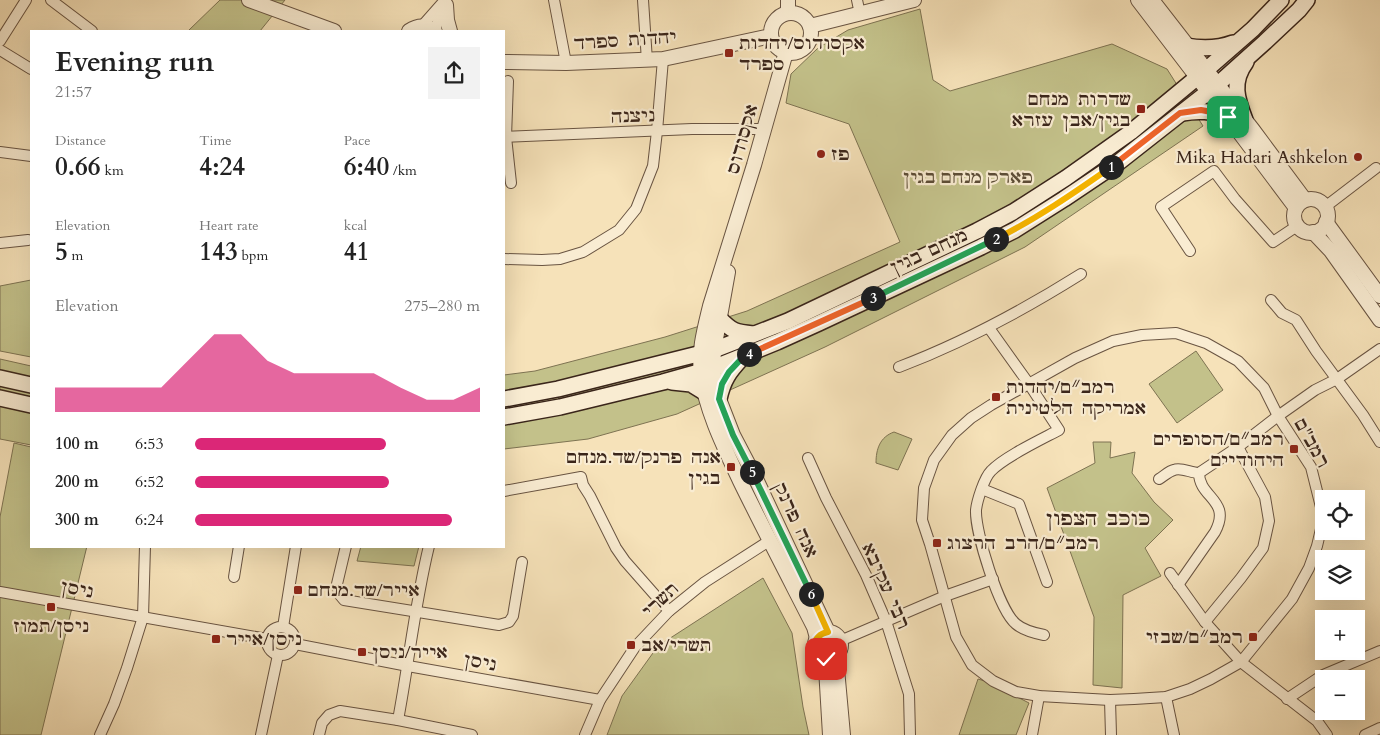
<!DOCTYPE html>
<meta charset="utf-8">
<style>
:root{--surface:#fff;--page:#f2f2f2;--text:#222;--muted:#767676;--accent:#db2777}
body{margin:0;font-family:Cardo,"Frank Ruhl Libre",serif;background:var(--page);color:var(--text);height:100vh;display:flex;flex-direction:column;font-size:19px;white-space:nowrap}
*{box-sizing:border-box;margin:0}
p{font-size:16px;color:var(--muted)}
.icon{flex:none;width:28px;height:28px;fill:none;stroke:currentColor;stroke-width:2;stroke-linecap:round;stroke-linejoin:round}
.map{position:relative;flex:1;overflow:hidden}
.sheet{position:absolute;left:30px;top:30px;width:475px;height:518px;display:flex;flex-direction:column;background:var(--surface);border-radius:0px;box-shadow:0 5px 20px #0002}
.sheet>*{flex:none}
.controls{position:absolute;left:1315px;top:490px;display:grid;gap:10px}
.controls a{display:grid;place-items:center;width:50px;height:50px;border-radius:0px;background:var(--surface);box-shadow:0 5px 20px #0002;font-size:25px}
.pin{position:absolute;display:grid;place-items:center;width:42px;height:42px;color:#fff;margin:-21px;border-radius:10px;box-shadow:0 2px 8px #0006}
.km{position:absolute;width:25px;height:25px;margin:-12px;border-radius:50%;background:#222;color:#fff;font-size:14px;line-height:25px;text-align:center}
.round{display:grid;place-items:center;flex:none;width:52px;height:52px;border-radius:0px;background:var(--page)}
.overview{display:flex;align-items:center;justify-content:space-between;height:85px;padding:0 25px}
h1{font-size:28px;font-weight:800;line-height:38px}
.stats{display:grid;grid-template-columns:repeat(3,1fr);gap:8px;height:85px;padding:5px 25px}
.stats div{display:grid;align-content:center}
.stats b{font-size:25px;font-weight:800}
.stats small{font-size:14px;font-weight:400}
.stats p{font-size:14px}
.chart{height:140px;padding:10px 25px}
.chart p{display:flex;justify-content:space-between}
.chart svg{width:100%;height:90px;margin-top:5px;fill:var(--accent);opacity:.7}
ul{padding:0 25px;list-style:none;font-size:16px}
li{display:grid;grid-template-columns:80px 60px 1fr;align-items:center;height:38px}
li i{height:12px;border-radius:6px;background:var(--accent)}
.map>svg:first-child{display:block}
.green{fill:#c3c18a;stroke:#7e7352}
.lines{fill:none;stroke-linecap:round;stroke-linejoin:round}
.minor-casing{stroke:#695442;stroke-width:12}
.tertiary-casing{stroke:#695442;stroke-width:16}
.secondary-casing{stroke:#3a251a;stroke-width:18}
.minor{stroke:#f9ecd2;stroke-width:10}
.tertiary{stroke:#f9ecd2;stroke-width:14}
.secondary{stroke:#f9ecd2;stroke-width:15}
.split-1-casing{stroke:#fff;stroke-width:10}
.split-2-casing{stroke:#fff;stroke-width:10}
.split-3-casing{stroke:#fff;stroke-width:10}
.split-4-casing{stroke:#fff;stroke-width:10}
.split-5-casing{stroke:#fff;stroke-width:10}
.split-6-casing{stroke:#fff;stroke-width:10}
.split-7-casing{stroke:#fff;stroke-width:10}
.split-1{stroke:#f0652b;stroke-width:6}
.split-2{stroke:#f5b400;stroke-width:6}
.split-3{stroke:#22a559;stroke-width:6}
.split-4{stroke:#f0652b;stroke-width:6}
.split-5{stroke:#22a559;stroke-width:6}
.split-6{stroke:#22a559;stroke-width:6}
.split-7{stroke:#f5b400;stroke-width:6}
.poi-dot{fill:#8f2418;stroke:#f9ecd2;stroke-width:2}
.labels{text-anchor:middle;stroke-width:4.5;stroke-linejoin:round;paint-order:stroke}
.street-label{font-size:18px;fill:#3a251a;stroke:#f9ecd2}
.poi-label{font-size:18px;fill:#3a251a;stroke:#f9ecd2;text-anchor:start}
.park-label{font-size:18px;font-style:italic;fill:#5c4c36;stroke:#f9ecd2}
.neighbourhood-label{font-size:19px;fill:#3a251a;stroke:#f9ecd2}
</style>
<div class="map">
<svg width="1380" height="735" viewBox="0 0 1380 735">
<rect width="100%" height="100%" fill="#f6e2b9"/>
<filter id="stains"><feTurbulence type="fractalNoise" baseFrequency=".004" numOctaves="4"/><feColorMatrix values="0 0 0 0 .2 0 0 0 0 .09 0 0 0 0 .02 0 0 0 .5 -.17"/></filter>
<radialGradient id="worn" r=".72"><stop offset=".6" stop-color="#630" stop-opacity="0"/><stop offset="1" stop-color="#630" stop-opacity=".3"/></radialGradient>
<!-- green -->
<g class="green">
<polygon points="220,0 285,0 260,31 188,31"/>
<polygon points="920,9 933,80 950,91 1112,44 1167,69 1203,126 1025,247 825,347 677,414 588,439 504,449 504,375 535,371 665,337 747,311 900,242 849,124 786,103 791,74 818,48 848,30"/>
<polygon points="31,280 31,357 0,351 0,286"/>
<polygon points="1196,351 1223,390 1177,423 1149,384"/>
<polygon points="0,359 31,366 31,445 0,439"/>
<path d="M894 432 912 439 898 470 876 463C876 449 880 437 894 432Z"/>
<polygon points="1093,442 1111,442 1110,458 1135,452 1132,473 1154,502 1173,520 1145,548 1161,576 1123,595 1122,688 1093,685 1094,617 1047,488 1095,463"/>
<polygon points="14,443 31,447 31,546 87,546 41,735 0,735 0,517"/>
<polygon points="361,546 419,546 414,566 357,561"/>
<polygon points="763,578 792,633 803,707 809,735 607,735 622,696 658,646"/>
<polygon points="978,679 988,682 1029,703 1016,735 959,735"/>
</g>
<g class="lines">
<!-- minor casing -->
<g class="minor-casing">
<g id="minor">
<polyline points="51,0 92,31"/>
<polyline points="554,0 566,63"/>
<polyline points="643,0 647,61"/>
<polyline points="857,0 860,14"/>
<polyline points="422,26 445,0"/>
<polyline points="435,31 439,18 445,7"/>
<polyline points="0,41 26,0"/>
<polyline points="0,50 31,69"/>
<polyline points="508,81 506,137 511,183"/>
<polyline points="504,137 692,129 764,129"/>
<polyline points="0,152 31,156"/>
<polyline points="1325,207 1376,168"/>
<polyline points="0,243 28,240"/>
<polyline points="1190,251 1161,207 1214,171 1235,199 1273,242 1297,226"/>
<polyline points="504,259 542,260 560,259 583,252 619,230 636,209 653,166 657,131 663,59"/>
<polyline points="1271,300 1282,313 1296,320 1316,351 1363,415 1380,442"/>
<path d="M989 328 1029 384 1059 430C1040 440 1004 457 991 471 984 478 977 501 976 510 975 532 999 610 1016 624 1023 630 1034 633 1044 635"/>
<polygon points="1176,333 1206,343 1238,361 1264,388 1278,416 1311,467 1321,507 1321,529 1317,546 1309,568 1292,599 1241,662 1211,679 1190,689 1166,697 1134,699 1110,700 1039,696 1016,692 993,681 972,665 956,637 930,544 922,520 924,488 934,460 952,435 971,418 991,405 1075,358 1113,341 1142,335"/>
<path d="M899 367C965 342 1022 311 1081 274"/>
<polyline points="808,458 826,498 866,575 886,621 909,694 910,735"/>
<path d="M1159 479C1164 476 1169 471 1174 470 1181 467 1191 473 1199 473"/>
<polyline points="982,489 1019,504 1047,582"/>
<polyline points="504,491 581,477 583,485 590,496 616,548 625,561 669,611"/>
<polyline points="346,546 337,584 339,594 344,600 499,625 509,622 513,616 522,562"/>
<polyline points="1170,573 1205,622 1241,662 1317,721 1327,735"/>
<polyline points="234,577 239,546"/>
<path d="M1178 585 1215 532C1232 500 1199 498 1199 473L1238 447 1278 416 1315 390 1337 379 1380 349"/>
<polyline points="0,592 267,639"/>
<polyline points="1205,622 1241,578 1263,548 1269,521 1265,497 1238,447"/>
<polyline points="283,627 296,546"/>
<circle cx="281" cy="641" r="14"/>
<polyline points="840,641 945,596 993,579"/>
<polyline points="295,644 408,666 600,700"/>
<polyline points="1166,697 1174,735"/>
<polyline points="1287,699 1323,675 1380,651"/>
<polyline points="1110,700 1111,735"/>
<path d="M398 720C409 662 415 603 429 546"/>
<polyline points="100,735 114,704 127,668 143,617 145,546"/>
<polyline points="261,735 278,655"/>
<polyline points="319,735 322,723 329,715 340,711 398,720 472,735"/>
<polyline points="585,735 600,700 635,647 669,611 705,582 769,541"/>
<polyline points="1032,735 1039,696"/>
<polyline points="1365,735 1380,728"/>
</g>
</g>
<!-- tertiary casing -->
<g class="tertiary-casing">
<g id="tertiary">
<polyline points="249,0 334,31"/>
<polyline points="788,0 788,13"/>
<polyline points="1138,0 1242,136 1296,208"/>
<polyline points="1152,0 1253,130 1305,200"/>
<polyline points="446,5 447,20 450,31"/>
<circle cx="791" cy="33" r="20"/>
<polyline points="810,26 914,0"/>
<path d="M409 31C418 25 426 25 435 31"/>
<path d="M786 52 754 165 710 306C705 327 698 352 701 374 706 411 724 447 740 481 764 530 789 578 814 627L817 638"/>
<polyline points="504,62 566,63 663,59 771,36"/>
<circle cx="1311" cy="216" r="17"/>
<polyline points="1326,222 1331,229 1380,296"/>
<polyline points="1313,232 1331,251 1380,320"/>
<polyline points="728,272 714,350 713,368 715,383 719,399 733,435 756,479 828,632"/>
<circle cx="828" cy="645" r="13"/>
<polyline points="838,654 837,669 843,735"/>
<polyline points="822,658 826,668 830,735"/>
</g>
</g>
<!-- secondary casing -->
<g class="secondary-casing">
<g id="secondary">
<path d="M1186 46C1203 49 1217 49 1233 43"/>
<path d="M1182 113C1200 110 1210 111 1228 117"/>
<path d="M1245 120C1237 99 1231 82 1246 62"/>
<path d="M719 318C733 332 735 332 754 334"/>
<polyline points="0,378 31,385"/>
<polyline points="672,382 691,384 704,392"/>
<polyline points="0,398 31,405"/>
<polyline points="504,399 558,389 714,350 788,321 977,231 1013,212 1066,178 1131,132 1206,70 1253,29 1281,0"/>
<path d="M719 399C723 380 729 372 742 358"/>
<polyline points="504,417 560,407 663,382 713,368 777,342 819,323 981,247 1015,230 1064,199 1119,162 1217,85 1265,42 1299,10 1307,0"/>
</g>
</g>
<!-- minor -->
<use href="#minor" class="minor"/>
<!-- tertiary -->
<use href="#tertiary" class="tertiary"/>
<!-- secondary -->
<use href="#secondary" class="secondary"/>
</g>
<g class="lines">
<!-- split-1 casing -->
<g class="split-1-casing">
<polyline id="split-1" points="1111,167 1180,113 1201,110 1217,113 1228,117"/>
</g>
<!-- split-2 casing -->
<g class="split-2-casing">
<path id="split-2" d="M996 239C1036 219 1074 193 1111 167"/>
</g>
<!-- split-3 casing -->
<g class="split-3-casing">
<polyline id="split-3" points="873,298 996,239"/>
</g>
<!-- split-4 casing -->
<g class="split-4-casing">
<polyline id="split-4" points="749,354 873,298"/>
</g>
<!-- split-5 casing -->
<g class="split-5-casing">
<polyline id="split-5" points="749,354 744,356 729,372 722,384 719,399 733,435 752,472"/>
</g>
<!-- split-6 casing -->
<g class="split-6-casing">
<polyline id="split-6" points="752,472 811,594"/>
</g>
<!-- split-7 casing -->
<g class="split-7-casing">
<path id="split-7" d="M811 594 828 632C811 635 809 654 826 659"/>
</g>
<!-- split-1 -->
<use href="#split-1" class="split-1"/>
<!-- split-2 -->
<use href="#split-2" class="split-2"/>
<!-- split-3 -->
<use href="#split-3" class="split-3"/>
<!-- split-4 -->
<use href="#split-4" class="split-4"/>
<!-- split-5 -->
<use href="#split-5" class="split-5"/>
<!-- split-6 -->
<use href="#split-6" class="split-6"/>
<!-- split-7 -->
<use href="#split-7" class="split-7"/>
</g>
<!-- markers -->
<g class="poi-dot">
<rect x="724" y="48" width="10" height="10" rx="2.5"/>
<rect x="1136" y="104" width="10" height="10" rx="2.5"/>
<circle cx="821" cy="154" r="5"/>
<circle cx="1358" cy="157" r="5"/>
<rect x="991" y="392" width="10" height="10" rx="2.5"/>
<rect x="1289" y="444" width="10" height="10" rx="2.5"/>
<rect x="726" y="462" width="10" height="10" rx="2.5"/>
<rect x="932" y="538" width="10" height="10" rx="2.5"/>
<rect x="293" y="585" width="10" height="10" rx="2.5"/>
<rect x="46" y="602" width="10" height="10" rx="2.5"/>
<rect x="1248" y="632" width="10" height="10" rx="2.5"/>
<rect x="211" y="634" width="10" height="10" rx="2.5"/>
<rect x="626" y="640" width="10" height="10" rx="2.5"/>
<rect x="357" y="647" width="10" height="10" rx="2.5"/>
</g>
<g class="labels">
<!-- street labels -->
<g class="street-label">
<text transform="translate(625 40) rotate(-4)" y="6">יהדות ספרד</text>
<text transform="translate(633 116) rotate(-2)" y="6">ניצנה</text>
<text transform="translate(742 139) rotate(-74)" y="6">אקסודוס</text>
<text transform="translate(929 251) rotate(-25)" y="6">מנחם בגין</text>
<text transform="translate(1312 443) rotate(61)" y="6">רמב"ם</text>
<text transform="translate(796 520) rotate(65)" y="6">אנה פרנק</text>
<text transform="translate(886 586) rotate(66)" y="6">רבי עקיבא</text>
<text transform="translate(77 589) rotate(10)" y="6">ניסן</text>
<text transform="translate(660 600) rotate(-43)" y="6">תשרי</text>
<text transform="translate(480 662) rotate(10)" y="6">ניסן</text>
</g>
<!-- poi labels -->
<g class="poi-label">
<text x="739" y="49">אקסודוס/יהדות<tspan x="739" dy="21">ספרד</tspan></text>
<text x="1131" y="105" text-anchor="end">שדרות מנחם<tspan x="1131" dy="21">בגין/אבן עזרא</tspan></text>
<text x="831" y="160">פז</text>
<text x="1348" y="163" text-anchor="end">Mika Hadari Ashkelon</text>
<text x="1006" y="393">רמב״ם/יהדות<tspan x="1006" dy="21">אמריקה הלטינית</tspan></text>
<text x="1284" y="445" text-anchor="end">רמב״ם/הסופרים<tspan x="1284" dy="21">היהודיים</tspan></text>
<text x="721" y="463" text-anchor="end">אנה פרנק/שד.מנחם<tspan x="721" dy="21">בגין</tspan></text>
<text x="947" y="549">רמב״ם/הרב הרצוג</text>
<text x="308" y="596">אייר/שד.מנחם</text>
<text x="51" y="632" text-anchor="middle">ניסן/תמוז</text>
<text x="1243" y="643" text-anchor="end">רמב״ם/שבזי</text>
<text x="226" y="645">ניסן/אייר</text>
<text x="641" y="651">תשרי/אב</text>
<text x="372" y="658">אייר/ניסן</text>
</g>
<!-- park labels -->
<g class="park-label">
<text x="968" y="183">פארק מנחם בגין</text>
</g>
<!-- neighbourhood labels -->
<g class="neighbourhood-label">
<text x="1098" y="525">כוכב הצפון</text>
</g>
</g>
<rect width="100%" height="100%" filter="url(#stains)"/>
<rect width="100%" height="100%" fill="url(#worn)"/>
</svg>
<div class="controls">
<a><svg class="icon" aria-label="locate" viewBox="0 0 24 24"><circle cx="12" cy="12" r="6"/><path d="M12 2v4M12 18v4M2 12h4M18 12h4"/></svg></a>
<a><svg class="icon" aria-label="layers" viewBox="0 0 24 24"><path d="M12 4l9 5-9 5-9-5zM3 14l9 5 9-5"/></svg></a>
<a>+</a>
<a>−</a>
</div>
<div class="pin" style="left:1228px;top:117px;background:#1e9e55"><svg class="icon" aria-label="arrive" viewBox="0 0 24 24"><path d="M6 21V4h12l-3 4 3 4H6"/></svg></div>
<div class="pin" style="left:826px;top:659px;background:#d93025"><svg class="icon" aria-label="check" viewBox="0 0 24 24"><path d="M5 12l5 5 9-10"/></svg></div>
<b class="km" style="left:1111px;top:167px">1</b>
<b class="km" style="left:996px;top:239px">2</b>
<b class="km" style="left:873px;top:298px">3</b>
<b class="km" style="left:749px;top:354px">4</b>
<b class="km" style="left:752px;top:472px">5</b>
<b class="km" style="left:811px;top:594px">6</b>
<section class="sheet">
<div class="overview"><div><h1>Evening run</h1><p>21:57</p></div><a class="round"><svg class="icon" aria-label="share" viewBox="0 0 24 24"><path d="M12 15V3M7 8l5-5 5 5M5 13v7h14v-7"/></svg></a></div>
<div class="stats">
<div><p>Distance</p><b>0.66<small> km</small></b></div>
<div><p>Time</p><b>4:24</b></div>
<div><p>Pace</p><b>6:40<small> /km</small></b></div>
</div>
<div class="stats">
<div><p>Elevation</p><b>5<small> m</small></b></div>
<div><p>Heart rate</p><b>143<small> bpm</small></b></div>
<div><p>kcal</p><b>41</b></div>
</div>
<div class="chart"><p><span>Elevation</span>275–280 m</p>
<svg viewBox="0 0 160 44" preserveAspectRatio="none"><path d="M0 44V32L10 32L20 32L30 32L40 32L50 19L60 6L70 6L80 19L90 25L100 25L110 25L120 25L130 32L140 38L150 38L160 32V44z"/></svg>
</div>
<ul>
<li><b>100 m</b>6:53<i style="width:67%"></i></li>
<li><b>200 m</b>6:52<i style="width:68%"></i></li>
<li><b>300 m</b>6:24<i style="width:90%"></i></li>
</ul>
</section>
</div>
